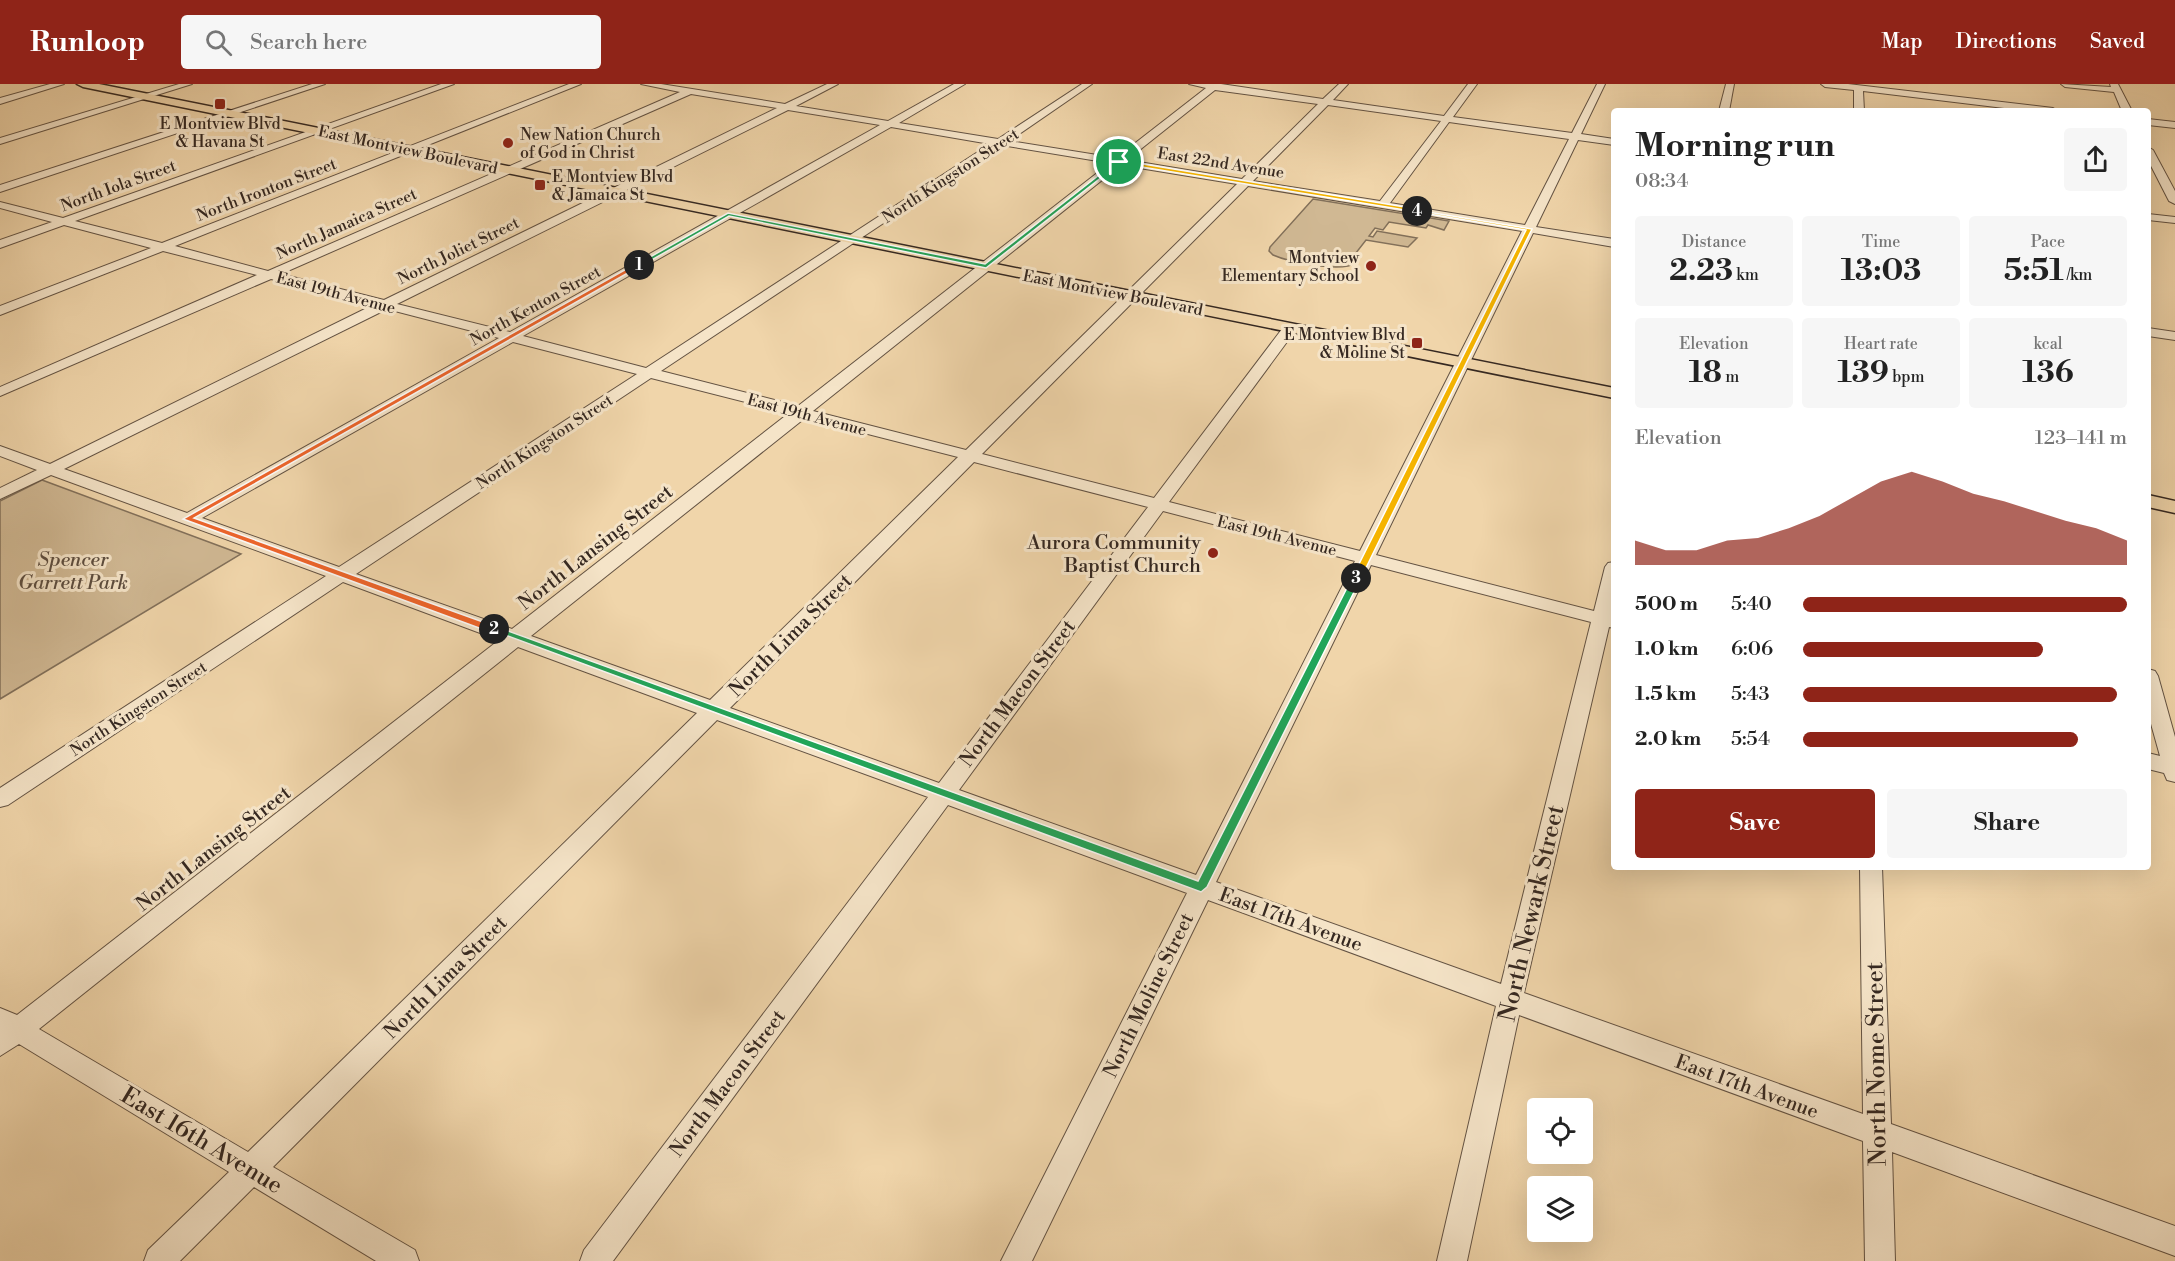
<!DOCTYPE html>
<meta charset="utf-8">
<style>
:root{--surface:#fff;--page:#f6f6f6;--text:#222;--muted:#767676;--accent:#8f2418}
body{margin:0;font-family:"Libre Bodoni",serif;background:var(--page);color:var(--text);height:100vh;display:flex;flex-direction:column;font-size:22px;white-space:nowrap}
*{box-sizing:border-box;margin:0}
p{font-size:20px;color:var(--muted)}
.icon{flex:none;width:33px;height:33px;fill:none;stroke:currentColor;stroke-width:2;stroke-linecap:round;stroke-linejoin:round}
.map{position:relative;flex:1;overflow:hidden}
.side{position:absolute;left:1611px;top:24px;width:540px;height:762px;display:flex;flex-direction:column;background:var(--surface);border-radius:6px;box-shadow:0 6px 24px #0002}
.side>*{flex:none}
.fabs{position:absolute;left:1527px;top:1014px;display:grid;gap:12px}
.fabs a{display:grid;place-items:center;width:66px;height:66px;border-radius:6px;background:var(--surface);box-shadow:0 6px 24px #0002;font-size:30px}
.pin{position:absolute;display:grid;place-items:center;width:51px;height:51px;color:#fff;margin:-26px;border:3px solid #fff;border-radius:50%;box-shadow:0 2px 6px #0007}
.km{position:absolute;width:30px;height:30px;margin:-15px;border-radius:50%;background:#222;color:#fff;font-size:16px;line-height:30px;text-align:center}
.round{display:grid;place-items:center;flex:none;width:63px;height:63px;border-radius:6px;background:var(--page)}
.headline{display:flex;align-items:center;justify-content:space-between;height:102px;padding:0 24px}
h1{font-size:33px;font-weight:700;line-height:45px}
.metrics{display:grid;grid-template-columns:repeat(3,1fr);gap:9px;height:102px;padding:6px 24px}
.metrics div{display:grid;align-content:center;border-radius:6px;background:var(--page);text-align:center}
.metrics b{font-size:30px;font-weight:700}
.metrics small{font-size:16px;font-weight:400}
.metrics p{font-size:16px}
.chart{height:168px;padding:12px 24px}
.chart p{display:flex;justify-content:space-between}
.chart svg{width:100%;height:108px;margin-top:6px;fill:var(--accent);opacity:.7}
.action{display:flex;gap:12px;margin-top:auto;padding:12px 24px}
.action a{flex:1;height:69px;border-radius:6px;background:var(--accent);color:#fff;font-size:24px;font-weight:700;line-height:69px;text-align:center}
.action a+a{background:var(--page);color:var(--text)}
ul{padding:0 24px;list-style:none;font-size:20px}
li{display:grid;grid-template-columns:96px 72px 1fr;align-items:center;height:45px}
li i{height:15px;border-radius:8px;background:var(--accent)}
header{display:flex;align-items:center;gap:36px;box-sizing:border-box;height:84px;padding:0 30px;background:var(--accent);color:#fff}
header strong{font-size:28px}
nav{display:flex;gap:33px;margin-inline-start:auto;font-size:21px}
.search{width:420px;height:54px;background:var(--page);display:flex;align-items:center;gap:15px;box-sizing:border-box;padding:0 21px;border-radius:6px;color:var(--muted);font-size:22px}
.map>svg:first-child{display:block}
.green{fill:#d0b893;stroke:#82705a;stroke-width:1.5}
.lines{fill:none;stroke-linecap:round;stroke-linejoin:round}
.minor-casing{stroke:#645343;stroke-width:2}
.major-casing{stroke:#352821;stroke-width:3}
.minor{fill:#f5e4c8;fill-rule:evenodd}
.major{fill:#f0d5aa;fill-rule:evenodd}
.split-1{fill:#22a559;stroke:#fff;stroke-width:1.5}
.split-2{fill:#f0652b;stroke:#fff;stroke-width:1.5}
.split-3{fill:#22a559;stroke:#fff;stroke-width:1.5}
.split-4{fill:#f5b400;stroke:#fff;stroke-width:1.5}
.split-5{fill:#f5b400;stroke:#fff;stroke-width:1.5}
.poi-dot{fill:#8f2418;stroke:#f5e4c8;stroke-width:2}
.labels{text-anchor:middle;stroke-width:6;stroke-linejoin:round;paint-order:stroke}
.far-poi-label{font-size:16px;fill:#352821;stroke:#f5e4c8;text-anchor:start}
.far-street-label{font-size:16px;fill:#352821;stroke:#f5e4c8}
.poi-label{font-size:20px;fill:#352821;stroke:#f5e4c8;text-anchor:end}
.street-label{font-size:20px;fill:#352821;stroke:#f5e4c8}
.park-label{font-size:20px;font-style:italic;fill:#5c4c3e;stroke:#f5e4c8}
.near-street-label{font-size:24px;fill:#352821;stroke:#f5e4c8}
</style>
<header>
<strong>Runloop</strong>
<div class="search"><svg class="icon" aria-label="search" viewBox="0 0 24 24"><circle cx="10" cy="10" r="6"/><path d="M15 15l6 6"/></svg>Search here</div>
<nav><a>Map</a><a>Directions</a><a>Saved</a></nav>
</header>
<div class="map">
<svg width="2175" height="1177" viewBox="0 0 2175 1177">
<rect width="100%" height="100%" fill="#f0d5aa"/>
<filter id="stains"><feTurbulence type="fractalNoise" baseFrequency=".00333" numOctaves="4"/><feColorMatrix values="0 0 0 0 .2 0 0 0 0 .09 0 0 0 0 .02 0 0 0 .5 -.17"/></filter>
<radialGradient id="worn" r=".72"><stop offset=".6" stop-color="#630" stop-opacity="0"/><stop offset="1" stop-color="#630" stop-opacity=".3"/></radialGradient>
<!-- green -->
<g class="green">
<path d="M1313 115 1449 137 1444 146 1428 141 1426 144 1389 138 1383 146 1375 144 1369 152 1373 153 1377 147 1417 154 1408 163 1366 156 1352 174 1357 176 1356 179C1341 189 1289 178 1273 171L1269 167 1270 163Z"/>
<polygon points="42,396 241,470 0,615 0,417"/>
</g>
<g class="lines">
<!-- minor casing -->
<g class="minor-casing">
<g id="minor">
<polygon points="50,0 64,0 0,20 0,14"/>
<polygon points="179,0 192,0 0,60 0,54"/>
<polygon points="312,0 325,0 0,108 0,101"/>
<path d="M441 0H454L75 137 162 159 569 0H581L175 162 268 187 680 8 641 0H661L785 20 827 0H838L796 22 888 37 954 0H965L899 39 998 55 1082 0H1092L1009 57 1116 74 1206 4 1189 0H1221L1323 15 1339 0H1348L1333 16 1444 32 1468 0H1477L1453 33 1572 49 1597 0H1605L1581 50 1614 55V61L1578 56 1536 143 1614 155V163L1533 149 1376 471 1594 527 1605 483 1608 479 1614 478V521L1612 531 1614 532V544L1609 543 1524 909 1863 1030 1860 783H1882L1891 1040 2175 1142V1172L1892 1068 1895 1177H1865L1863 1057 1519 931 1467 1177H1437L1496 922 1208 816 1032 1177H1001L1187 809 948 721 613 1177H580L584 1166 928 713 717 636 273 1083 415 1166 419 1177H376L254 1103 180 1177H144L148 1166 229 1088 19 960 0 972V924L17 931 499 556 343 498 8 721 0 723V704L326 492 51 391 0 415V404L37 386 0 372V362L50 380 373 221 271 195 0 312V303L257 191 163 167 0 231V222L151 164 64 141 0 164V156L52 138 0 124V118L63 134ZM1215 6 1318 20 1242 95 1127 76ZM691 10 777 24 384 216 281 190ZM1328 21 1441 37 1380 117 1253 97ZM788 26 880 41 510 248 397 220ZM1449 38 1569 55 1525 141 1390 119ZM891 43 990 60 646 284 523 252ZM1001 61 1110 79 798 322 661 287ZM1121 81 1237 100 966 366 813 327ZM1248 102 1522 147 1360 467 1169 418 1295 247 1297 244 1295 241H1285L1154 414 982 370ZM387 225 499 254 187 429 64 385ZM513 258 637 290 339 483 202 434ZM651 294 789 329 512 545 356 490ZM805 334 958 373 710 616 531 552ZM974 378 1148 423 939 699 730 624ZM1163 427 1355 477 1196 791 959 706ZM1371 481 1591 538 1501 900 1216 798ZM518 563 697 629 248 1068 39 945Z"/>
<polygon points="1726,0 1734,0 1729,27 1719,27"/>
<polygon points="1821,0 1848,0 2053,24 2058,27 2029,27 1863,7 1864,27 1854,27 1854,6 1825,3"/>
<polygon points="2061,0 2111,3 2110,0 2118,0 2132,27 2122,27 2114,8 2065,3"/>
<polygon points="2148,35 2175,38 2175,44 2148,41"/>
<polygon points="2148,63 2153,66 2175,107 2175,120 2169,117 2148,76"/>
<polygon points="2148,130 2175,133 2175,139 2148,136"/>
<polygon points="2148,244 2175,248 2175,256 2148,252"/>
<polygon points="2148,585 2155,587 2158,592 2175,653 2175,698 2167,696 2164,689 2148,685 2148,669 2160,672 2148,629"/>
</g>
</g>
<!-- major casing -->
<g class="major-casing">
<g id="major">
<polygon points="77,0 99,0 1614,304 1614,314 83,3"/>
<polygon points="2148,411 2175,417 2175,429 2148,423"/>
</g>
</g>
<!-- minor -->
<use href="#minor" class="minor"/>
<!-- major -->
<use href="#major" class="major"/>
</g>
<!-- split-1 -->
<polygon class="split-1" points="1117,77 1121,78 986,184 729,132 641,182 636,181 728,129 985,180"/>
<!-- split-2 -->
<polygon class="split-2" points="637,179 642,181 194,434 497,543 497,548 490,548 183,435"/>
<!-- split-3 -->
<polygon class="split-3" points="1356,491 1361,494 1207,803 1201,808 489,545 497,543 1198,797 1352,494"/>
<!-- split-4 -->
<polygon class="split-4" points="1415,126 1532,145 1361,494 1356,496 1352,494 1526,146 1417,128"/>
<!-- split-5 -->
<polygon class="split-5" points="1119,76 1417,125 1420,127 1417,128 1117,79"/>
<!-- markers -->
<g class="poi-dot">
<rect x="214" y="14" width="12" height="12" rx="3"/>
<circle cx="508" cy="59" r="6"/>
<rect x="534" y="95" width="12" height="12" rx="3"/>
<circle cx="1371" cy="182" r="6"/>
<rect x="1411" y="253" width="12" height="12" rx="3"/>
<circle cx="1213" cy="469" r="6"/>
</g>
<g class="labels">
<!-- far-poi labels -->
<g class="far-poi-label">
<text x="220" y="45" text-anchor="middle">E Montview Blvd<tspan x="220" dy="18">&amp; Havana St</tspan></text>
<text x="520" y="56">New Nation Church<tspan x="520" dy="18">of God in Christ</tspan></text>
<text x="552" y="98">E Montview Blvd<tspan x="552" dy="18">&amp; Jamaica St</tspan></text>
<text x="1359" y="179" text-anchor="end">Montview<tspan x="1359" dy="18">Elementary School</tspan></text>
<text x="1405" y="256" text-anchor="end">E Montview Blvd<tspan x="1405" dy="18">&amp; Moline St</tspan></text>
</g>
<!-- far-street labels -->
<g class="far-street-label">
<text transform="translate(408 65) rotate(12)" y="6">East Montview Boulevard</text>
<text transform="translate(1221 78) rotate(9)" y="6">East 22nd Avenue</text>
<text transform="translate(950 91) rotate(-33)" y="6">North Kingston Street</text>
<text transform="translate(118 101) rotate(-20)" y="6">North Iola Street</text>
<text transform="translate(266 105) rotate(-21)" y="6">North Ironton Street</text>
<text transform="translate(346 139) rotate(-24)" y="6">North Jamaica Street</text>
<text transform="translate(458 166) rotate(-26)" y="6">North Joliet Street</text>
<text transform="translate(336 208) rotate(15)" y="6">East 19th Avenue</text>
<text transform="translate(1113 208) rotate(11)" y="6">East Montview Boulevard</text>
<text transform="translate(535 221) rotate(-29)" y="6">North Kenton Street</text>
<text transform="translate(807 330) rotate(15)" y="6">East 19th Avenue</text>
<text transform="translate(544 357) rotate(-33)" y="6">North Kingston Street</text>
<text transform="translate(1277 451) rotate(14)" y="6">East 19th Avenue</text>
<text transform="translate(138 624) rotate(-33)" y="6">North Kingston Street</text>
</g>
<!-- poi labels -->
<g class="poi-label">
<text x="1201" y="465">Aurora Community<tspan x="1201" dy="23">Baptist Church</tspan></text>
</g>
<!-- street labels -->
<g class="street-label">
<text transform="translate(595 463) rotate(-38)" y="7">North Lansing Street</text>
<text transform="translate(790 551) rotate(-45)" y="7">North Lima Street</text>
<text transform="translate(1017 609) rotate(-53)" y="7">North Macon Street</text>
<text transform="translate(213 764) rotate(-38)" y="7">North Lansing Street</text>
<text transform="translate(1291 835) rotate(20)" y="7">East 17th Avenue</text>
<text transform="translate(445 893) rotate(-45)" y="7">North Lima Street</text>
<text transform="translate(1148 911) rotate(-64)" y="7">North Moline Street</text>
<text transform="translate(727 999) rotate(-53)" y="7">North Macon Street</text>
<text transform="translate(1747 1002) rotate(20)" y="7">East 17th Avenue</text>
</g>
<!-- park labels -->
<g class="park-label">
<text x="73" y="482">Spencer<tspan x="73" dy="23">Garrett Park</tspan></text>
</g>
<!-- near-street labels -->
<g class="near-street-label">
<text transform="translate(1531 829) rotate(-77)" y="8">North Newark Street</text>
<text transform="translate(1876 980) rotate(-91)" y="8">North Nome Street</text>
<text transform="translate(202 1056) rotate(31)" y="8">East 16th Avenue</text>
</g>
</g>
<rect width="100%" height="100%" filter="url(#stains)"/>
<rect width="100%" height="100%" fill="url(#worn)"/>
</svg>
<div class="fabs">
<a><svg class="icon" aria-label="locate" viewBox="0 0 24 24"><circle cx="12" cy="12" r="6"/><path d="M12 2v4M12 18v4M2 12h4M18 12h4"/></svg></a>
<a><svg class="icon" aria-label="layers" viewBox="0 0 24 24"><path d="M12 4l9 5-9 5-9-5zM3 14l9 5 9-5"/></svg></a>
</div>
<div class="pin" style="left:1119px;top:78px;background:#1e9e55"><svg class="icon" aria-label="arrive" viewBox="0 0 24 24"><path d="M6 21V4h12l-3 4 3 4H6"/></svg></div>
<b class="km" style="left:639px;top:181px">1</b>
<b class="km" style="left:494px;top:545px">2</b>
<b class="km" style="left:1356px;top:494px">3</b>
<b class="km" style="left:1417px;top:127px">4</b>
<section class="side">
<div class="headline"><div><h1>Morning run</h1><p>08:34</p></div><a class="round"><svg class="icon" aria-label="share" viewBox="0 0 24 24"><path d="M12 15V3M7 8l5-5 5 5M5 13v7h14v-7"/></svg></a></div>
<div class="metrics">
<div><p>Distance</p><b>2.23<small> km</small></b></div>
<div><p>Time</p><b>13:03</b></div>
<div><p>Pace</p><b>5:51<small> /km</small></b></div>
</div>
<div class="metrics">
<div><p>Elevation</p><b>18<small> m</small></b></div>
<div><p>Heart rate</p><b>139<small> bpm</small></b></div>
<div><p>kcal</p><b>136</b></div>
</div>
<div class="chart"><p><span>Elevation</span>123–141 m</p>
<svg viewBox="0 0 160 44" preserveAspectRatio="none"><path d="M0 44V34L10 38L20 38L30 34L40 33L50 29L60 24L70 17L80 10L90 6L100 10L110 15L120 18L130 22L140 26L150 29L160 34V44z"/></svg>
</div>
<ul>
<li><b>500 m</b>5:40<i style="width:100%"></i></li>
<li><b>1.0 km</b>6:06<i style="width:74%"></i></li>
<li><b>1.5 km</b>5:43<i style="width:97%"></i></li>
<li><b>2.0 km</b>5:54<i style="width:85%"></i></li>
</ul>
<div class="action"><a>Save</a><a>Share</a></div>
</section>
</div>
